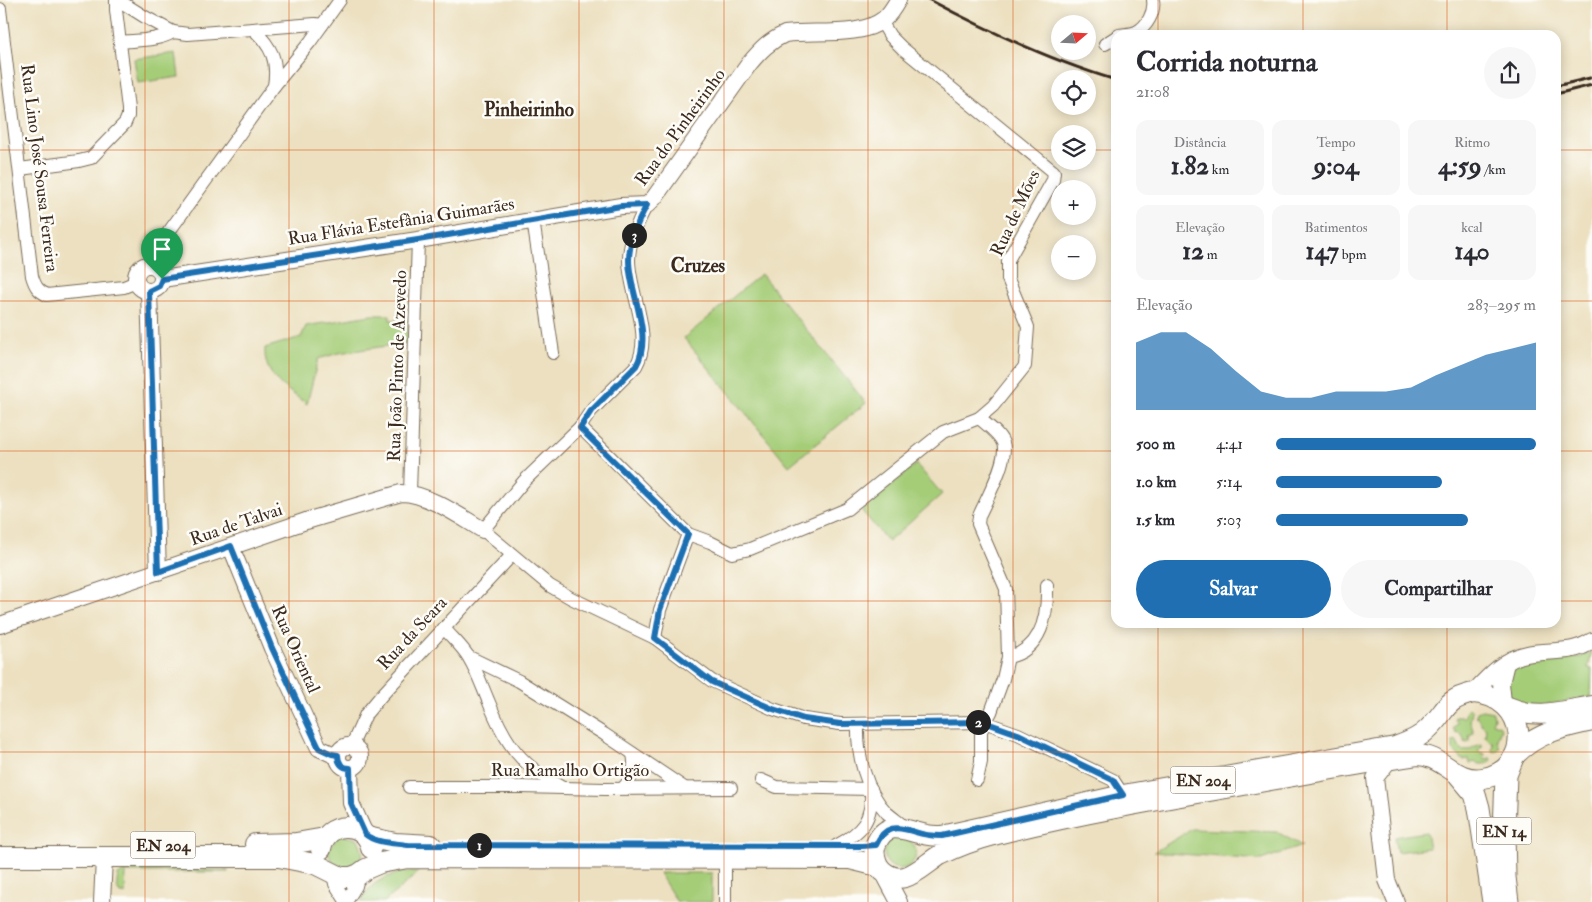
<!DOCTYPE html>
<html lang="pt">
<meta charset="utf-8">
<style>
:root{--surface:#fff;--page:#f7f7f7;--text:#2b2b33;--muted:#7c7c81;--accent:#1f6fb2}
body{margin:0;font-family:"IM FELL Double Pica",serif;background:var(--page);color:var(--text);height:100vh;display:flex;flex-direction:column;font-size:19px;white-space:nowrap}
*{box-sizing:border-box;margin:0}
p{font-size:16px;color:var(--muted)}
.icon{flex:none;width:28px;height:28px;fill:none;stroke:currentColor;stroke-width:2;stroke-linecap:round;stroke-linejoin:round}
.map{position:relative;flex:1;overflow:hidden}
.drawer{position:absolute;left:1111px;top:30px;width:450px;height:598px;display:flex;flex-direction:column;background:var(--surface);border-radius:15px;box-shadow:0 2px 12px #0003}
.drawer>*{flex:none}
.needle{width:32px;rotate:71deg}
.buttons{position:absolute;left:1051px;top:15px;display:grid;gap:10px}
.buttons a{display:grid;place-items:center;width:45px;height:45px;border-radius:50%;background:var(--surface);box-shadow:0 2px 12px #0003;font-size:25px}
.pin{position:absolute;display:grid;place-items:center;width:42px;height:42px;color:#fff;margin:-51px -21px;border-radius:50% 50% 50% 0;rotate:-45deg;box-shadow:0 0 5px #0007}
.pin .icon{rotate:45deg}
.km{position:absolute;width:25px;height:25px;margin:-12px;border-radius:50%;background:#222;color:#fff;font-size:14px;line-height:25px;text-align:center}
.round{display:grid;place-items:center;flex:none;width:52px;height:52px;border-radius:26px;background:var(--page)}
.summary{display:flex;align-items:center;justify-content:space-between;height:85px;padding:0 25px}
h1{font-size:28px;font-weight:700;line-height:38px}
.figures{display:grid;grid-template-columns:repeat(3,1fr);gap:8px;height:85px;padding:5px 25px}
.figures div{display:grid;align-content:center;border-radius:12px;background:var(--page);text-align:center}
.figures b{font-size:25px;font-weight:700}
.figures small{font-size:14px;font-weight:400}
.figures p{font-size:14px}
.chart{height:140px;padding:10px 25px}
.chart p{display:flex;justify-content:space-between}
.chart svg{width:100%;height:90px;margin-top:5px;fill:var(--accent);opacity:.7}
.cta{display:flex;gap:10px;margin-top:auto;padding:10px 25px}
.cta a{flex:1;height:58px;border-radius:30px;background:var(--accent);color:#fff;font-size:20px;font-weight:700;line-height:58px;text-align:center}
.cta a+a{background:var(--page);color:var(--text)}
ul{padding:0 25px;list-style:none;font-size:16px}
li{display:grid;grid-template-columns:80px 60px 1fr;align-items:center;height:38px}
li i{height:12px;border-radius:6px;background:var(--accent)}
.map>svg:first-child{display:block}
.green{fill:#a5cd78;stroke:#707c4b}
.lines{fill:none;stroke-linecap:round;stroke-linejoin:round}
.minor-casing{stroke:#796a57;stroke-width:14}
.tertiary-casing{stroke:#796a57;stroke-width:18}
.primary-casing{stroke:#796a57;stroke-width:22}
.trunk-casing{stroke:#796a57;stroke-width:23}
.minor{stroke:#fff;stroke-width:12}
.tertiary{stroke:#fff;stroke-width:16}
.primary{stroke:#fff;stroke-width:20}
.trunk{stroke:#fff;stroke-width:21}
.rail{stroke:#3b2a1e;stroke-width:3}
.route-casing{stroke:#fff;stroke-width:10}
.route{stroke:#1f6fb2;stroke-width:6}
.grid{fill:none;stroke:#d7540e;stroke-width:1;stroke-opacity:0.55}
.labels{text-anchor:middle;stroke-width:5;stroke-linejoin:round;paint-order:stroke}
.shield{fill:#fdfcf7;stroke:#75695f;stroke-width:1}
.shield-label{font-size:16px;font-weight:bold;fill:#3b2a1e}
.street-label{font-size:18px;fill:#3b2a1e;stroke:#fdfcf7}
.neighbourhood-label{font-size:19px;font-weight:bold;fill:#3b2a1e;stroke:#fdfcf7}
</style>
<div class="map">
<svg width="1592" height="902" viewBox="0 0 1592 902">
<rect width="100%" height="100%" fill="#fdfcf7"/>
<filter id="ink" filterUnits="userSpaceOnUse"><feTurbulence type="fractalNoise" baseFrequency=".02" numOctaves="2"/><feDisplacementMap in="SourceGraphic" scale="10" xChannelSelector="R" yChannelSelector="G"/><feConvolveMatrix kernelMatrix="1 2 1 2 8 2 1 2 1" color-interpolation-filters="sRGB"/></filter>
<filter id="wash" filterUnits="userSpaceOnUse"><feTurbulence type="fractalNoise" baseFrequency=".0096" numOctaves="4" result="noise"/><feDisplacementMap in="SourceGraphic" scale="20" xChannelSelector="R" yChannelSelector="G"/><feGaussianBlur stdDeviation="1.12" result="paint"/><feColorMatrix in="noise" values="0 0 0 0 0 0 0 0 0 0 0 0 0 0 0 0 0 1.4 0 .05"/><feComposite in="paint" operator="in"/></filter>
<g filter="url(#wash)">
<rect width="100%" height="100%" fill="#ece0c0"/>
<!-- green -->
<g class="green">
<polygon points="176,53 179,77 138,83 134,59"/>
<polygon points="761,274 866,403 789,466 684,338"/>
<path d="M371 315H390V320H407V343L339 353 318 359 307 404C287 389 263 377 265 348L301 337 306 326Z"/>
<polygon points="916,464 942,494 888,542 862,511"/>
<polygon points="1592,652 1588,668 1592,669 1591,697 1529,708 1506,693 1508,674 1517,666 1580,657"/>
<polygon points="1469,708 1472,711 1470,721 1474,733 1469,735 1470,741 1467,743 1465,742 1462,734 1455,732 1453,728 1458,723 1455,720 1455,717 1465,717 1466,710"/>
<polygon points="1482,710 1493,712 1494,717 1492,723 1499,725 1501,728 1497,740 1500,748 1495,752 1492,751 1493,743 1485,736 1486,728 1481,724 1476,715 1477,712"/>
<path d="M1456 740 1460 748 1463 751C1471 751 1475 744 1482 744V747L1478 750 1479 752 1485 754 1484 759 1491 758 1492 760C1488 765 1479 765 1474 762L1470 764 1469 759 1463 760 1453 750V741Z"/>
<polygon points="1192,829 1277,832 1302,846 1261,860 1154,852"/>
<polygon points="1426,832 1429,848 1397,852 1394,837"/>
<path d="M339 835 358 839C366 857 364 861 346 869 336 865 331 863 328 851Z"/>
<circle cx="900" cy="853" r="16"/>
<path d="M127 869 228 870V872H126L125 894 119 892C116 886 117 881 118 875Z"/>
<path d="M404 872H419L384 902H361C368 883 386 876 404 872Z"/>
<polygon points="659,873 712,873 712,902 677,902"/>
</g>
</g>
<g filter="url(#ink)">
<g class="lines">
<!-- minor casing -->
<g class="minor-casing">
<g id="minor">
<polyline points="118,0 145,17 173,32"/>
<path d="M0 9 32 276C35 286 38 291 47 295L124 287 136 282"/>
<path d="M253 29C272 47 278 60 274 86"/>
<path d="M1119 35C1124 34 1131 34 1136 32 1147 27 1155 12 1153 0"/>
<path d="M120 42C137 40 158 41 173 32L188 34 315 24 322 25"/>
<polyline points="1105,44 1116,37"/>
<polyline points="20,169 79,161 91,158 125,123 128,116 128,109 116,10 116,0"/>
<path d="M647 205C638 221 629 241 629 260 629 293 654 335 636 366L591 411 580 427 524 481 483 530 550 586 571 598 655 638 712 681 773 709 804 719 840 724 984 722 1018 734 1113 780 1123 795"/>
<polyline points="533,220 553,353"/>
<polyline points="152,265 154,255 160,244 274,86 310,42 340,0"/>
<polyline points="580,427 688,534 710,542 732,553 750,549 847,509 943,432 979,418 993,406 1025,366 1028,327 1008,279 1008,260 1053,180 1054,172 902,48 890,36 881,21"/>
<polyline points="410,493 418,240"/>
<path d="M444 628C452 638 463 647 469 658 477 671 482 686 488 700 505 743 520 765 561 787"/>
<polyline points="655,638 660,610 688,534"/>
<polyline points="469,657 519,681 604,734 683,787"/>
<path d="M1008 657C1042 650 1048 614 1047 585"/>
<path d="M858 724C857 754 865 790 887 813 893 818 900 823 906 828"/>
<polyline points="351,747 366,714 381,696 512,555"/>
<polyline points="761,780 777,787 871,789"/>
<path d="M977 780 981 762V731L991 712 1003 679 1008 657 1006 589 978 524 979 516C986 500 1009 459 1003 443 999 433 987 425 979 418"/>
<polyline points="409,787 521,787 605,789 731,788"/>
<path d="M623 788C633 778 636 768 633 754"/>
<path d="M836 846C862 832 873 820 871 789"/>
<polyline points="725,859 725,902"/>
<polyline points="333,874 335,884 346,901"/>
<polyline points="346,902 356,886 359,874"/>
</g>
</g>
<!-- tertiary casing -->
<g class="tertiary-casing">
<g id="tertiary">
<circle cx="149" cy="278" r="13"/>
<path d="M162 279 418 240 621 206 647 205 654 198 749 64C760 51 769 41 785 34 814 30 861 38 884 19 890 14 894 7 898 0"/>
<polyline points="149,291 158,572"/>
<polyline points="231,547 272,648 319,748 332,754 338,755"/>
<path d="M0 625 306 521 401 493C427 493 461 517 483 530"/>
<path d="M1473 693C1488 677 1505 658 1527 654 1550 649 1571 655 1592 641"/>
<polyline points="1503,702 1501,683 1506,663"/>
<circle cx="349" cy="757" r="11"/>
<polyline points="1390,759 1375,778 1387,880 1396,902"/>
<polyline points="350,768 351,803 365,834"/>
<polyline points="883,872 899,902"/>
<polyline points="102,902 104,858"/>
</g>
</g>
<!-- primary casing -->
<g class="primary-casing">
<g id="primary">
<path d="M1473 693C1530 696 1534 770 1483 778 1455 783 1443 755 1417 755 1357 764 1297 775 1238 786 1157 800 1076 814 997 834 978 839 958 846 940 855 930 861 917 874 905 877 893 880 879 872 876 860 874 854 874 847 877 842 888 819 906 831 923 834 930 836 936 836 942 836L1123 795 1395 747C1408 742 1420 738 1429 728 1448 710 1443 700 1473 693Z"/>
<path d="M1508 707C1537 720 1562 711 1592 706"/>
<path d="M1515 755C1538 732 1562 728 1592 721"/>
<polyline points="367,837 395,843 431,845"/>
<polyline points="255,844 296,843 325,838"/>
<path d="M321 849C325 820 367 820 371 848"/>
<polyline points="0,857 279,857 315,864 341,877 351,877 359,874 366,869 380,863 408,858 850,859 878,866"/>
</g>
</g>
<!-- trunk casing -->
<g class="trunk-casing">
<g id="trunk">
<polyline points="1459,775 1475,794 1479,808 1493,902"/>
<polyline points="1508,902 1505,877 1504,832 1506,775 1512,760"/>
</g>
</g>
<!-- minor -->
<use href="#minor" class="minor"/>
<!-- tertiary -->
<use href="#tertiary" class="tertiary"/>
<!-- primary -->
<use href="#primary" class="primary"/>
<!-- trunk -->
<use href="#trunk" class="trunk"/>
<!-- rail -->
<g class="rail">
<path d="M930 0C990 32 1051 61 1116 80"/>
<polyline points="1556,86 1590,78"/>
<polyline points="1556,94 1592,85"/>
</g>
</g>
</g>
<g class="lines" filter="url(#ink)">
<!-- route casing -->
<g class="route-casing">
<path id="route" d="M647 205C638 221 629 241 629 260 629 293 654 335 636 366L591 411 580 428 688 534 660 610 655 638 712 682 773 709 804 719 840 724 984 722 1018 734 1113 780 1123 795 942 836C933 836 924 835 915 832 897 826 885 825 876 845L862 846 408 845C395 843 374 843 365 834L351 803 350 768C342 768 338 763 338 755L332 754 319 748 272 648 231 546 158 572 149 291 159 286 162 279 418 240 621 206Z"/>
</g>
<!-- route -->
<use href="#route" class="route"/>
</g>
<!-- grid -->
<path class="grid" d="M145 0V902M289 0V902M434 0V902M579 0V902M724 0V902M868 0V902M1013 0V902M1158 0V35M1303 0V35M1447 0V35M0 150H1060M1088 150H1116M1556 150H1592M0 301H1116M1556 301H1592M0 451H1116M1556 451H1592M0 601H1116M1556 601H1592M1158 622V902M1303 622V902M1447 622V902M0 752H1592"/>
<g class="labels">
<!-- shield labels -->
<g class="shield">
<rect x="1170.5" y="766.5" width="65" height="27" rx="4"/>
<rect x="1476.5" y="817.5" width="55" height="27" rx="4"/>
<rect x="130.5" y="831.5" width="65" height="27" rx="4"/>
</g>
<g class="shield-label">
<text x="1203" y="786">EN 204</text>
<text x="1504" y="837">EN 14</text>
<text x="163" y="851">EN 204</text>
</g>
<!-- street labels -->
<g class="street-label">
<text transform="translate(680 127) rotate(-54)" y="6">Rua do Pinheirinho</text>
<text transform="translate(40 168) rotate(83)" y="6">Rua Lino José Sousa Ferreira</text>
<text transform="translate(1015 213) rotate(-65)" y="6">Rua de Mões</text>
<text transform="translate(401 221) rotate(-9)" y="6">Rua Flávia Estefânia Guimarães</text>
<text transform="translate(397 366) rotate(-88)" y="6">Rua João Pinto de Azevedo</text>
<text transform="translate(236 524) rotate(-19)" y="6">Rua de Talvai</text>
<text transform="translate(412 633) rotate(-47)" y="6">Rua da Seara</text>
<text transform="translate(296 649) rotate(66)" y="6">Rua Oriental</text>
<text x="570" y="776">Rua Ramalho Ortigão</text>
</g>
<!-- neighbourhood labels -->
<g class="neighbourhood-label">
<text x="529" y="116">Pinheirinho</text>
<text x="698" y="272">Cruzes</text>
</g>
</g>
</svg>
<div class="buttons">
<a><svg class="needle" viewBox="-14 -14 28 28"><path d="M0-13l5 13h-10z" fill="#e53935"/><path d="M0 13l5-13h-10z" fill="#7c7c81"/></svg></a>
<a><svg class="icon" aria-label="locate" viewBox="0 0 24 24"><circle cx="12" cy="12" r="6"/><path d="M12 2v4M12 18v4M2 12h4M18 12h4"/></svg></a>
<a><svg class="icon" aria-label="layers" viewBox="0 0 24 24"><path d="M12 4l9 5-9 5-9-5zM3 14l9 5 9-5"/></svg></a>
<a>+</a>
<a>−</a>
</div>
<div class="pin" style="left:162px;top:279px;background:#1e9e55"><svg class="icon" aria-label="arrive" viewBox="0 0 24 24"><path d="M6 21V4h12l-3 4 3 4H6"/></svg></div>
<b class="km" style="left:479px;top:845px">1</b>
<b class="km" style="left:978px;top:722px">2</b>
<b class="km" style="left:634px;top:235px">3</b>
<section class="drawer">
<div class="summary"><div><h1>Corrida noturna</h1><p>21:08</p></div><a class="round"><svg class="icon" aria-label="share" viewBox="0 0 24 24"><path d="M12 15V3M7 8l5-5 5 5M5 13v7h14v-7"/></svg></a></div>
<div class="figures">
<div><p>Distância</p><b>1.82<small> km</small></b></div>
<div><p>Tempo</p><b>9:04</b></div>
<div><p>Ritmo</p><b>4:59<small> /km</small></b></div>
</div>
<div class="figures">
<div><p>Elevação</p><b>12<small> m</small></b></div>
<div><p>Batimentos</p><b>147<small> bpm</small></b></div>
<div><p>kcal</p><b>140</b></div>
</div>
<div class="chart"><p><span>Elevação</span>283–295 m</p>
<svg viewBox="0 0 160 44" preserveAspectRatio="none"><path d="M0 44V11L10 6L20 6L30 14L40 25L50 35L60 38L70 38L80 35L90 35L100 35L110 33L120 27L130 22L140 17L150 14L160 11V44z"/></svg>
</div>
<ul>
<li><b>500 m</b>4:41<i style="width:100%"></i></li>
<li><b>1.0 km</b>5:14<i style="width:64%"></i></li>
<li><b>1.5 km</b>5:03<i style="width:74%"></i></li>
</ul>
<div class="cta"><a>Salvar</a><a>Compartilhar</a></div>
</section>
</div>
